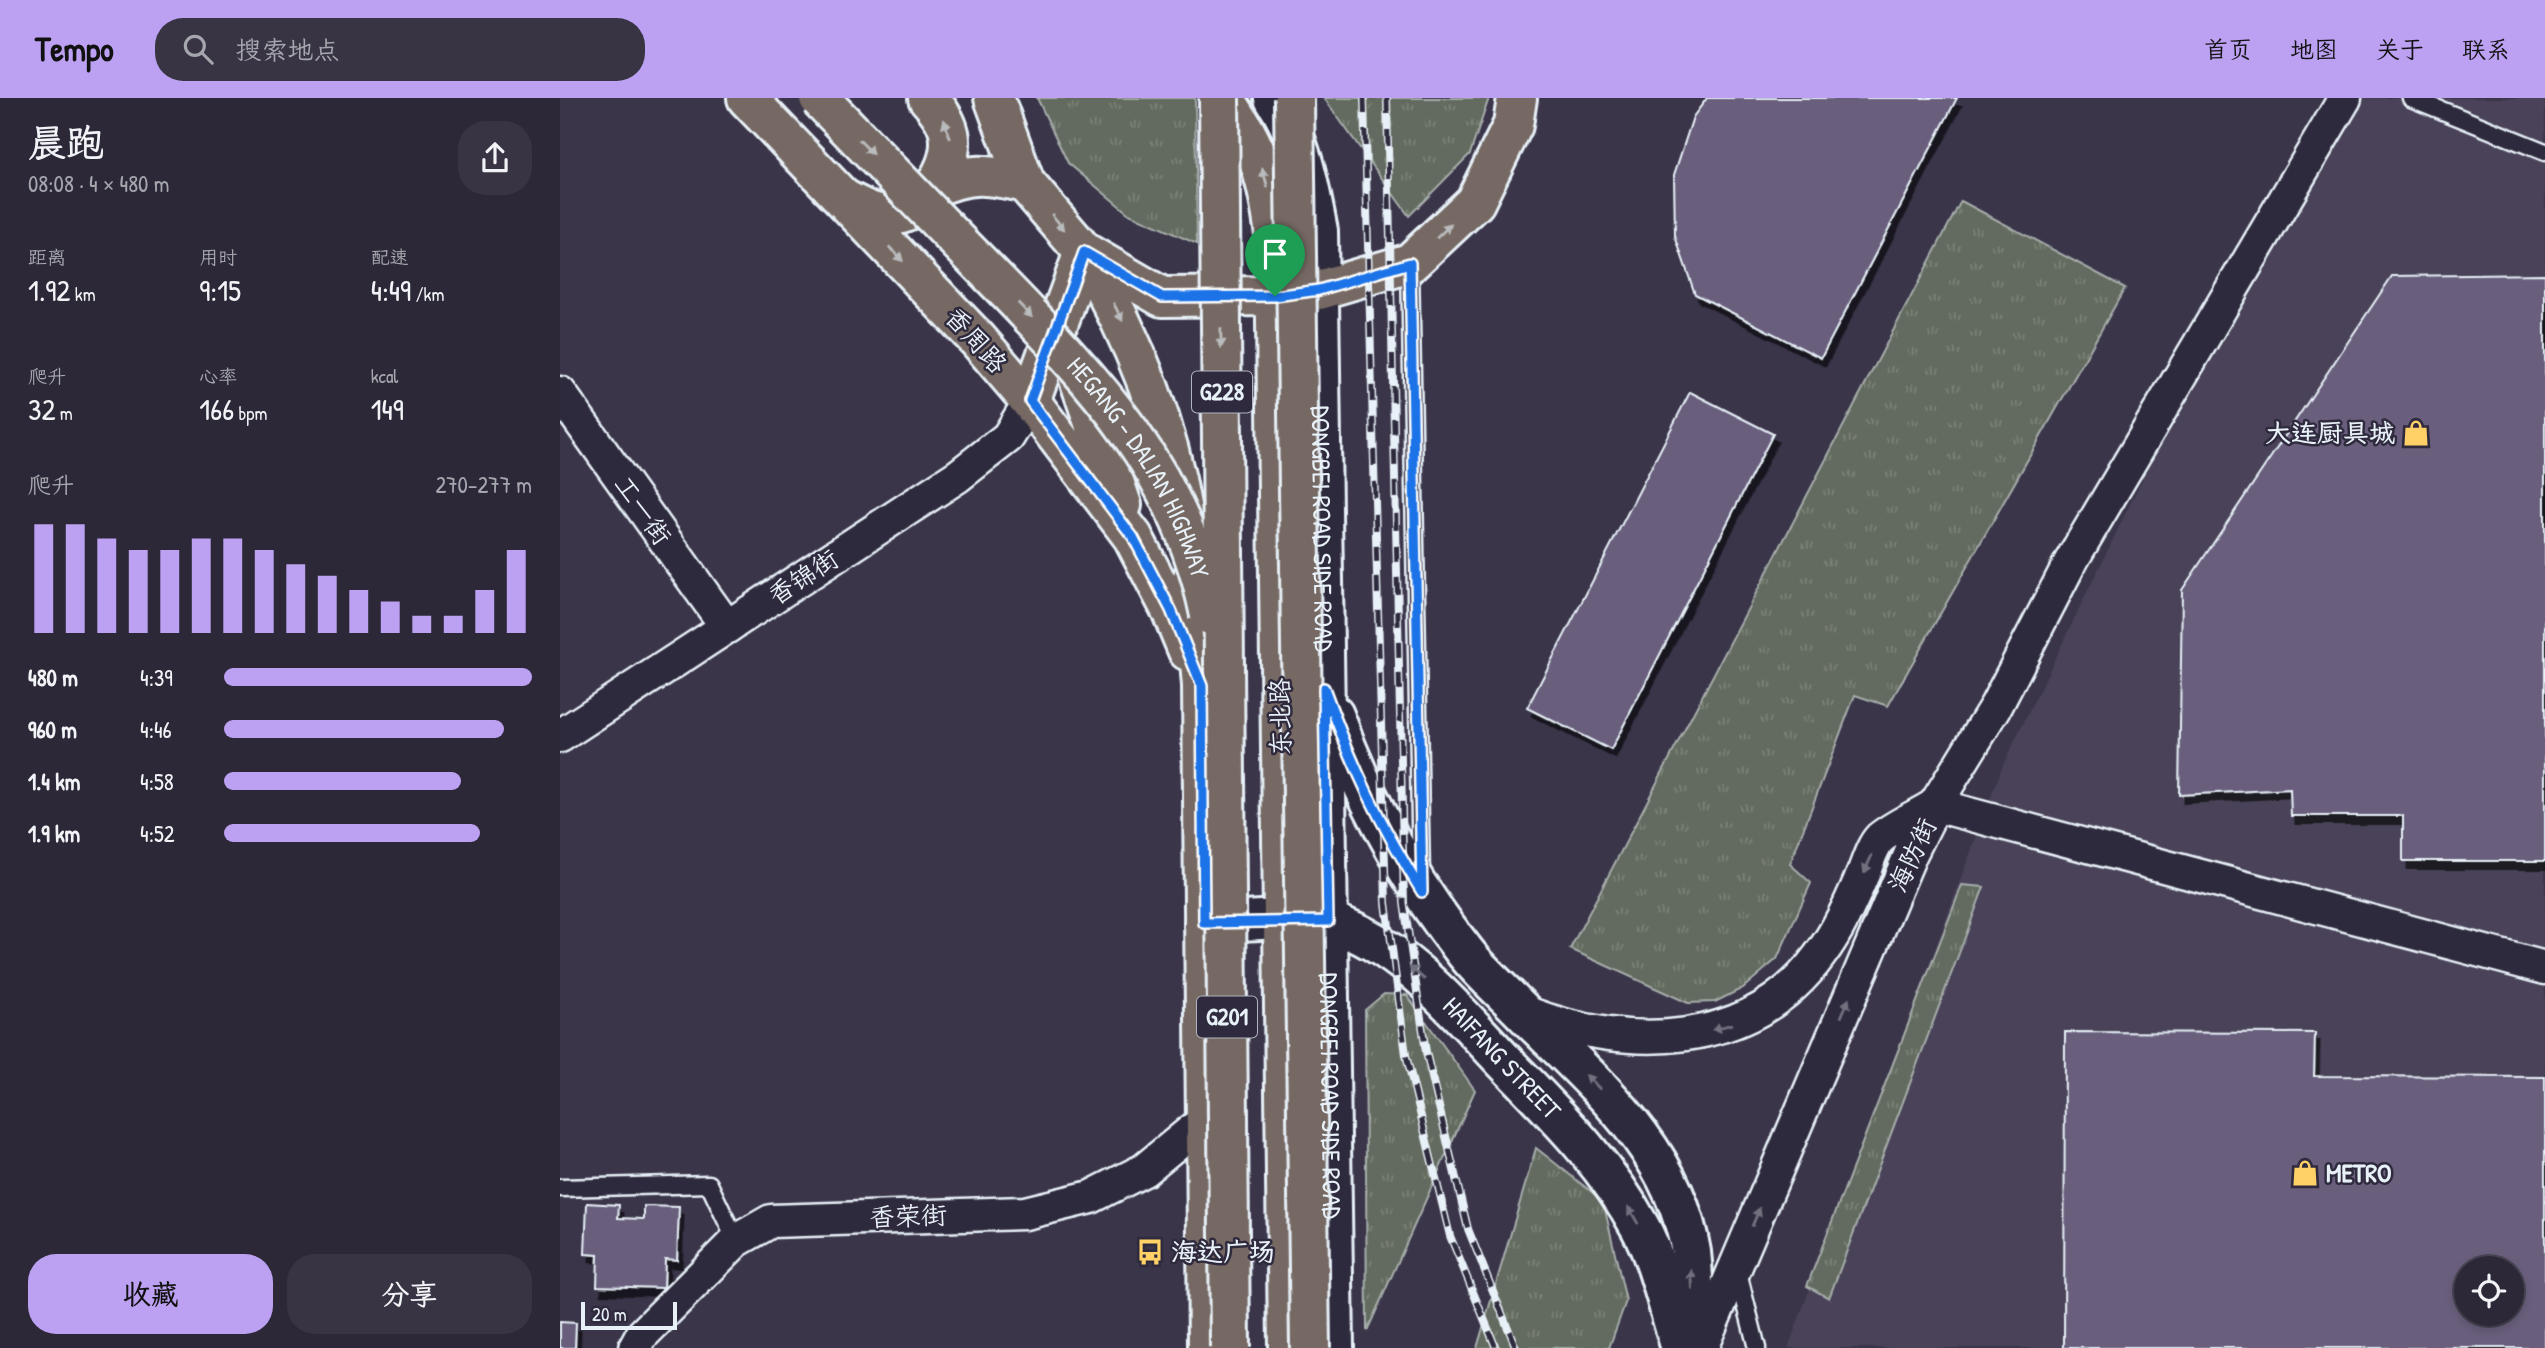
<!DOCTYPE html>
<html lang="zh">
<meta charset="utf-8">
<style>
:root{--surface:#2c2838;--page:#383443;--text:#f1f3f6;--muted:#a6a6ae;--line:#484453;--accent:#bca0f2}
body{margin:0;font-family:"Patrick Hand","LXGW WenKai TC",sans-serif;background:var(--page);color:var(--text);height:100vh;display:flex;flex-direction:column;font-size:26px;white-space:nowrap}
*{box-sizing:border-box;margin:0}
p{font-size:23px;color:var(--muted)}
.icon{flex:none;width:38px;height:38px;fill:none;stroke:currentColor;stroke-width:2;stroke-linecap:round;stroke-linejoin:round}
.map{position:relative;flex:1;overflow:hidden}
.side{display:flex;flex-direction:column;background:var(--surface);width:560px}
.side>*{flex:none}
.fabs{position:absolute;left:1894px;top:1158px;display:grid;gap:14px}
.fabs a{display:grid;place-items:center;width:70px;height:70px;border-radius:50%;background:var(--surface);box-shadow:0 4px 10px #0003,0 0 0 2px var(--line);font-size:35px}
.scale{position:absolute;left:21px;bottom:18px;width:96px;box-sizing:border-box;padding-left:7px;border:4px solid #e8f1f8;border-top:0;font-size:19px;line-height:24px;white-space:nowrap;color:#e8f1f8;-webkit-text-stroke:5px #2f2a3d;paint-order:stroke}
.pin{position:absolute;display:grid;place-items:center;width:60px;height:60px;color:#fff;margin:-72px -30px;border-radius:50% 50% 50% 0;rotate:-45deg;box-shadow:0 0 7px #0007}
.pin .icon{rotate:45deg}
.round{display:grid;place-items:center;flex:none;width:74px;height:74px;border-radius:28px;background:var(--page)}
.overview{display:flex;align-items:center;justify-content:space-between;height:119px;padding:0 28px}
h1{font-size:38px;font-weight:600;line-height:52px}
.figures{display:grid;grid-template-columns:repeat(3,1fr);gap:10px;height:119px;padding:7px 28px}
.figures div{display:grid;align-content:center}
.figures b{font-size:30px;font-weight:600}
.figures small{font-size:19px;font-weight:400}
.figures p{font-size:19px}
.chart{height:196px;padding:14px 28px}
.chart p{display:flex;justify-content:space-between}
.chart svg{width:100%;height:126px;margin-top:7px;stroke:var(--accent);stroke-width:6}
.button{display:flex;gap:14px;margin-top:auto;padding:14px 28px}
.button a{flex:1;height:80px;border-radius:28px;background:var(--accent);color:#111;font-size:28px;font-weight:600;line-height:80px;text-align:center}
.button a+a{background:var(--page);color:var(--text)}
ul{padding:0 28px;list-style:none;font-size:23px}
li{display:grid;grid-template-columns:112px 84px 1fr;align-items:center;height:52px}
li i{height:18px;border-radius:9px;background:var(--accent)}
header{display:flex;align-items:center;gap:42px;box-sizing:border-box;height:98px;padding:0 35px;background:var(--accent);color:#111}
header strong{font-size:33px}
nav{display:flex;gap:38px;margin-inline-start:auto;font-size:24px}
.search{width:490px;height:63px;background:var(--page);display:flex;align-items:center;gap:18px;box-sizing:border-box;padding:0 24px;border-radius:28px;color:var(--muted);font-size:26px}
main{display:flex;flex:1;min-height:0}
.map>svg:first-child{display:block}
.built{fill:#494259;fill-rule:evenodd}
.grass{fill:url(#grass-tufts);stroke:#a6aeab;stroke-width:2}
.building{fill:#695f7d;stroke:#e8f1f8;stroke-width:2;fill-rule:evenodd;filter:url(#shadow)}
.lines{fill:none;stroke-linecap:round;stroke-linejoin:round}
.lane-casing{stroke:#e8f1f8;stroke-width:21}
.street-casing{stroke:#e8f1f8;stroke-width:37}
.secondary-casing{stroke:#e8f1f8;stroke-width:44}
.primary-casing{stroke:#e8f1f8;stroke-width:44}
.highway-casing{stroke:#e8f1f8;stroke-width:44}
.lane{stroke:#2f2a3d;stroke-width:16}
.street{stroke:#2f2a3d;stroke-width:32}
.secondary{stroke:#2f2a3d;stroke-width:38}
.primary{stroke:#766964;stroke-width:38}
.highway{stroke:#766964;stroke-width:38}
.rail-casing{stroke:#e8f1f8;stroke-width:8}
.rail{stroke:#2f2a3d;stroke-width:5;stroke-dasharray:16;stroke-linecap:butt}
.highway-bridge-casing{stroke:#e8f1f8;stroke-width:44;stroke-linecap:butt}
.highway-bridge{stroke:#766964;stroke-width:38}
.oneway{fill:#babbbd}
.oneway2{fill:#70707e}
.route-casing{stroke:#fff;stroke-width:14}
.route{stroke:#1a73e8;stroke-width:9}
.labels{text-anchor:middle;stroke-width:5;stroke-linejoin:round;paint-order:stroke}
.shield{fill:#2f2a3d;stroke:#b0b5c0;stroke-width:2}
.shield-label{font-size:24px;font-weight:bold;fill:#e8f1f8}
.street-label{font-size:26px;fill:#e8f1f8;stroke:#2f2a3d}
.poi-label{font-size:26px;font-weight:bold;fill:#e8f1f8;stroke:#2f2a3d;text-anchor:start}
</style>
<header>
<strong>Tempo</strong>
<div class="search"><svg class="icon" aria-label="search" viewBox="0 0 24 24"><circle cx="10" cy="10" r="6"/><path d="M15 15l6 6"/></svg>搜索地点</div>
<nav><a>首页</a><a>地图</a><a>关于</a><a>联系</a></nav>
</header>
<main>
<section class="side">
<div class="overview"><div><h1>晨跑</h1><p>08:08 · 4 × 480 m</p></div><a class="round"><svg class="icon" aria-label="share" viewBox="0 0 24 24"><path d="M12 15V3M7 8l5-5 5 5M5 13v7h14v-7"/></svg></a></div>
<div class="figures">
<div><p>距离</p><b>1.92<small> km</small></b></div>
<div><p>用时</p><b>9:15</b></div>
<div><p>配速</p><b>4:49<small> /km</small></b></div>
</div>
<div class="figures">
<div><p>爬升</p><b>32<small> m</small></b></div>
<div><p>心率</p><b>166<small> bpm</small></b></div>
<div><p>kcal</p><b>149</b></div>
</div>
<div class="chart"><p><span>爬升</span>270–277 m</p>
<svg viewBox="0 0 160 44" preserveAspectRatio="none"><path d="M5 44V6M15 44V6M25 44V11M35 44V15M45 44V15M55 44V11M65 44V11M75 44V15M85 44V20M95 44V24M105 44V29M115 44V33M125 44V38M135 44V38M145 44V29M155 44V15"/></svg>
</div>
<ul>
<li><b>480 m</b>4:39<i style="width:100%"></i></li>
<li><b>960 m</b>4:46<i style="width:91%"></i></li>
<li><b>1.4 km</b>4:58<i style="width:77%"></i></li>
<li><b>1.9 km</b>4:52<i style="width:83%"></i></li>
</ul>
<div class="button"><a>收藏</a><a>分享</a></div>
</section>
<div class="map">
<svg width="1985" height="1250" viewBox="0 0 1985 1250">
<defs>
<pattern id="grass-tufts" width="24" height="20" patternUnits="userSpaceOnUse" patternTransform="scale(1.75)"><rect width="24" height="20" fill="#646b5e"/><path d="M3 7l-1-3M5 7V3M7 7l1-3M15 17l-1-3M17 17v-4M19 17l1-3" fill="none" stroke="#7a8176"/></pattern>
<filter id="shadow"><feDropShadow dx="4.5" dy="8" stdDeviation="0" flood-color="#0009"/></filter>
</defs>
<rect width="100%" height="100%" fill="#3b354a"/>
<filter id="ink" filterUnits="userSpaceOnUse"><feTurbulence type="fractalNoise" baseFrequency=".0143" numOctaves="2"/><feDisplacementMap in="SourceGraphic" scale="14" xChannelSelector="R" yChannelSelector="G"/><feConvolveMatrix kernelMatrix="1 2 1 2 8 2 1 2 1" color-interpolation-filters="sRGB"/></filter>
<g filter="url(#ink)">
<!-- built -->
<path class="built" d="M1768 0H1985V1250H1228L1442 669ZM1906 1171H1951V1216H1906Z"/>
<!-- grass -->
<g class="grass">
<polygon points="477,0 635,0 637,146 569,116 508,65"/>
<polygon points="764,0 929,0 910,56 849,118"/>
<polygon points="1401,103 1565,190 1328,608 1295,597 1230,766 1251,785 1217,861 1183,890 1155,904 1128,905 1010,851"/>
<polygon points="1402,787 1424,789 1269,1200 1247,1188"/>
<polygon points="824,896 847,897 915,992 807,1233 805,912"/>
<polygon points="976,1050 1043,1103 1066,1203 1049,1250 917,1250"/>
</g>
<!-- building -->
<g class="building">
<polygon points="1147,0 1397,0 1261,260 1135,196 1115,138 1114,77 1133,19"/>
<polygon points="1985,176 1985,763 1843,763 1843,718 1731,718 1730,691 1619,697 1622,492 1832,178"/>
<polygon points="1130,294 1213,336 1051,652 967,610"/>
<path d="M1505 934 1755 935 1754 978 1985 979V1250H1504ZM1906 1171H1951V1216H1906Z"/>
<polygon points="27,1105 59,1107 58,1120 84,1121 84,1108 119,1109 117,1162 105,1161 104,1190 37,1188 38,1157 25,1156"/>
<polygon points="0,1224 16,1225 15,1250 0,1250"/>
</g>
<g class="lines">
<!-- lane casing -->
<g class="lane-casing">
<g id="lane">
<polyline points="1851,0 1985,54"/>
<polyline points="850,165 861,778"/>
<polyline points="0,1090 149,1086 176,1143"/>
<polyline points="1177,1171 1197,1250"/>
</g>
</g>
<!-- street casing -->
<g class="street-casing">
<g id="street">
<polyline points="0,295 167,529"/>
<polyline points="0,638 398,378 448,339 470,303"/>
<polyline points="1375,707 1985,870"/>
<path d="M967 915C1067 953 1191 953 1260 857 1278 833 1290 806 1302 778 1307 767 1312 748 1320 740 1336 727 1358 718 1375 707"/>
<polyline points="75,1250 82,1237 176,1143 211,1123 465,1115 531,1099 584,1072 646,1021"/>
<polyline points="1141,1250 1351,755 1375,707 1436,608 1510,465 1785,0"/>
</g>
</g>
<!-- secondary casing -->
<g class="secondary-casing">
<g id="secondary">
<path id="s1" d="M714 0C741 40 749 86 758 133L774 1250"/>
<path d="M774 617C805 703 848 782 905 854 922 876 945 895 964 915 1035 986 1114 1050 1131 1154 1135 1186 1132 1218 1131 1250"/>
<path id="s2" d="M644 825C671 824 750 817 771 824 844 849 892 908 943 962 994 1015 1045 1064 1080 1129 1098 1161 1109 1214 1121 1250"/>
</g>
</g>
<!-- primary casing -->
<g class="primary-casing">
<g id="primary">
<polyline points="187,0 418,242 470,303 573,439 611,512 628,553"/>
<polyline points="434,0 465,85 524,154 602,199 715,198 759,192 850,165 915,104 953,27 957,0"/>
<path d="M664 0C699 49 707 79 715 137L728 1250"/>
<path d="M373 90C409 73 428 76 465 85"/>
<path d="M524 154C571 235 607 320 622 413"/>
<polyline points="514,266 562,407"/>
<polyline points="470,303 524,154"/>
<polyline points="633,479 642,588 648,1250"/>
</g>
</g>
<!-- highway casing -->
<g class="highway-casing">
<path id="highway" d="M284 101C299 109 313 117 330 117 363 116 391 73 390 43 390 27 378 11 368 0"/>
</g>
<!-- lane -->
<use href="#lane" class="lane"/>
<!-- street -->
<use href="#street" class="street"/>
<!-- secondary -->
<use href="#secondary" class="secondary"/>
<!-- primary -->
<use href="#primary" class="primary"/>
<!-- highway -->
<use href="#highway" class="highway"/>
<!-- rail casing -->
<g class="rail-casing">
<g id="rail">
<polyline points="804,0 826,805 846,957 890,1138 936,1250"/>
<polyline points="827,0 844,805 866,954 908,1131 956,1250"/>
</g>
</g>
<!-- rail -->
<use href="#rail" class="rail"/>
<!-- highway-bridge casing -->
<g class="highway-bridge-casing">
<g id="highway-bridge">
<path id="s3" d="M259 0C315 58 372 117 429 175 531 280 620 368 650 517"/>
<polyline points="659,0 670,1250"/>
<polyline points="734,0 750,1250"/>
</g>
</g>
<!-- highway-bridge -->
<use href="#highway-bridge" class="highway-bridge"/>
</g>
<!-- one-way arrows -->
<defs><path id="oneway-solid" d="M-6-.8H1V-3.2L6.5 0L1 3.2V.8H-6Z" transform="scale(1.75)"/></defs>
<g class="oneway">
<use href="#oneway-solid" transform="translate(387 31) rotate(-109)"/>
<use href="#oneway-solid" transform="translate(306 49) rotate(46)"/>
<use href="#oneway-solid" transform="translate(705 80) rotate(-106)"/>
<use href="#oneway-solid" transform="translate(498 124) rotate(50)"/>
<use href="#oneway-solid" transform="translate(884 133) rotate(-43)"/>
<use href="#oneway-solid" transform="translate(336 156) rotate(46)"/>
<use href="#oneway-solid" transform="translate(465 212) rotate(46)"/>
<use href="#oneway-solid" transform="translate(558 214) rotate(63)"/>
<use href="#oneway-solid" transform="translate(661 240) rotate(89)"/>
</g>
<g class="oneway2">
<use href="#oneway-solid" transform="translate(1308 766) rotate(114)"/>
<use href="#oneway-solid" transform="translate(857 875) rotate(-140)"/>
<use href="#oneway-solid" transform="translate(1285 910) rotate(-67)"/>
<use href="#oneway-solid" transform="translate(1162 929) rotate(163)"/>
<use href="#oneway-solid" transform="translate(1033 984) rotate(-135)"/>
<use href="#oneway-solid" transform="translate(1073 1117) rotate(-120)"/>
<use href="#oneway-solid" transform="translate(1196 1119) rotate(-67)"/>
<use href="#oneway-solid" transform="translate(1132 1182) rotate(-93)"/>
</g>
</g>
<g class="lines" filter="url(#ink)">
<!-- route casing -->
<g class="route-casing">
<path id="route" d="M524 154 602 199 715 198 759 192 850 165 862 794C819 725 792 667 764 590L768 823 644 825 642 588 611 512 573 439 470 303Z"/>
</g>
<!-- route -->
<use href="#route" class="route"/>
</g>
<!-- icons -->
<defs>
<g id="shop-bare" transform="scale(2.1)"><path d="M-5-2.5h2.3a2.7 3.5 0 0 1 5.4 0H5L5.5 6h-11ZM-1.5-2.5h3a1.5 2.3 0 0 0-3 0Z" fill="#ffd166" stroke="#2f2a3d" stroke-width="2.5" paint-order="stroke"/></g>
<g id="bus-bare" transform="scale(2.1)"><path d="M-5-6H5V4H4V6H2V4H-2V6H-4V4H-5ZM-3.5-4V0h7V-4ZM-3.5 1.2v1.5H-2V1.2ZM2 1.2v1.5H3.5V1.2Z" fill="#ffd166" stroke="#2f2a3d" stroke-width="2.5" paint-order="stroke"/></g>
</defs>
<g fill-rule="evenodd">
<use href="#shop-bare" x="1856" y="335"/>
<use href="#shop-bare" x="1745" y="1075"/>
<use href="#bus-bare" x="590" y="1154"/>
</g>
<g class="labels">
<!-- shield labels -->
<g class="shield">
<rect x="632" y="273.5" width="60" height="41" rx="5"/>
<rect x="637" y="898.5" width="60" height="41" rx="5"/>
</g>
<g class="shield-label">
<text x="662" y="302">G228</text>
<text x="667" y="927">G201</text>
</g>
<!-- street labels -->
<g class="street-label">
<text transform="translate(416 242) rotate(48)" y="9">香周路</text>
<text dy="9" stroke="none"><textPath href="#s3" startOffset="492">HEGANG - DALIAN HIGHWAY</textPath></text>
<text transform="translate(83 412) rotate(55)" y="9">工一街</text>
<text dy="9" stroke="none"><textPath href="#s1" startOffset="439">DONGBEI ROAD SIDE ROAD</textPath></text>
<text transform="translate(243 479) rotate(-33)" y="9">香锦街</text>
<text transform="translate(720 619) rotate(-91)" y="9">东北路</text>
<text transform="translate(1352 757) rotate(-65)" y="9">海防街</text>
<text dy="9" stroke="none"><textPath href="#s2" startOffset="348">HAIFANG STREET</textPath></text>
<text dy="9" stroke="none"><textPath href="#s1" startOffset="1006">DONGBEI ROAD SIDE ROAD</textPath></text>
<text transform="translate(348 1118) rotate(-2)" y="9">香荣街</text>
</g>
<!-- poi labels -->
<g class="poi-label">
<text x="1835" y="344" text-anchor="end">大连厨具城</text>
<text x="1766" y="1084">METRO</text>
<text x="611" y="1163">海达广场</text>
</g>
</g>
</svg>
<div class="fabs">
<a><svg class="icon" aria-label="locate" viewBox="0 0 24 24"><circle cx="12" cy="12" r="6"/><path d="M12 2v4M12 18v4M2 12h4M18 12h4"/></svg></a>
</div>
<div class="scale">20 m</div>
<div class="pin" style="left:715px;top:198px;background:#1e9e55"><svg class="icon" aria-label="arrive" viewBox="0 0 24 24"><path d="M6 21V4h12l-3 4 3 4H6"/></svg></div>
</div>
</main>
